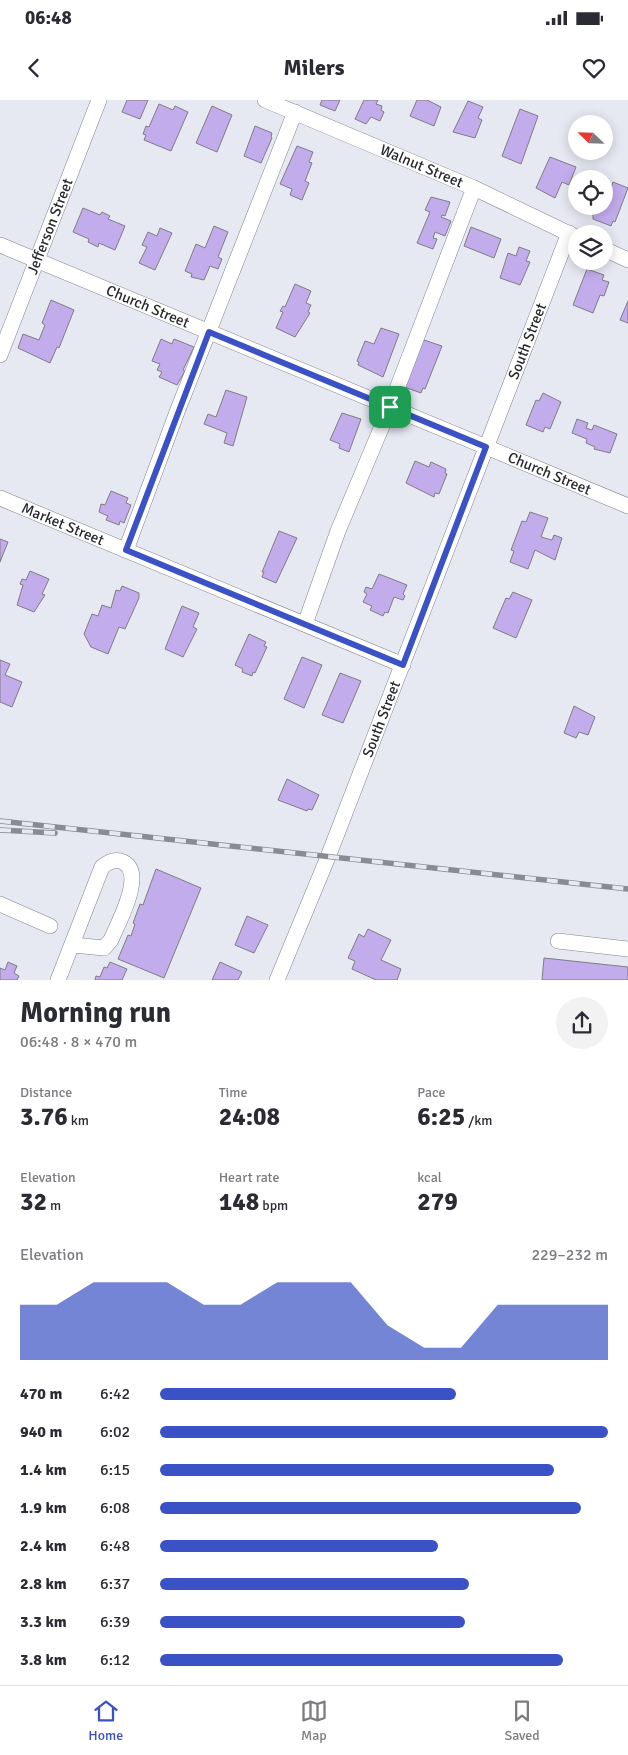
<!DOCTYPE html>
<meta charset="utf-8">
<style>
:root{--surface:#fff;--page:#f2f2f3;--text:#2b2b33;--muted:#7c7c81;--line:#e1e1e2;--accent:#3a52c5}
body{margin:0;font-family:Signika,sans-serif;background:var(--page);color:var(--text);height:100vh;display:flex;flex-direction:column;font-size:19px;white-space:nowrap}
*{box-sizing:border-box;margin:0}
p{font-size:16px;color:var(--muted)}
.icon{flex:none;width:28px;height:28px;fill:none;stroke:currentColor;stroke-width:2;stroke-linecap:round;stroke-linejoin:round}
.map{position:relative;height:880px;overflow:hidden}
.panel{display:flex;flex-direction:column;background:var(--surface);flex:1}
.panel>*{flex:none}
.needle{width:32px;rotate:293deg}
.tools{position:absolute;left:568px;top:15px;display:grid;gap:10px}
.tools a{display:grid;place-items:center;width:45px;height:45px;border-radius:50%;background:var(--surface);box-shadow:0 2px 12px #0003;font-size:25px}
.pin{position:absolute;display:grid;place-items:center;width:42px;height:42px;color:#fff;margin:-21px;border-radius:10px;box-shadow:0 2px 8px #0006}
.round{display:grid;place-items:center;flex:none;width:52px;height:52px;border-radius:26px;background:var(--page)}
.headline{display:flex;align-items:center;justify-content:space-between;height:85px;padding:0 20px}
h1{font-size:28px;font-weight:700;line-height:38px}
.figures{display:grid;grid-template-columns:repeat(3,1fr);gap:8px;height:85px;padding:5px 20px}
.figures div{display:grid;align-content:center}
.figures b{font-size:25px;font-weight:700}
.figures small{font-size:14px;font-weight:400}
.figures p{font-size:14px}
.chart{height:140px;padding:10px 20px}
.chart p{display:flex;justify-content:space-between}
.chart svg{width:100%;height:90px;margin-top:5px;fill:var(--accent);opacity:.7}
ul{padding:0 20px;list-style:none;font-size:16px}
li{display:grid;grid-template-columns:80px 60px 1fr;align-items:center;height:38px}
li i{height:12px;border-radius:6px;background:var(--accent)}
.status{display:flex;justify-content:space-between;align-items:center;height:35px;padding:0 25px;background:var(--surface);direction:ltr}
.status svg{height:14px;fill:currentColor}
header{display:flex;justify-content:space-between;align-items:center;height:65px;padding:0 20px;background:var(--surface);font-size:22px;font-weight:700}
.tab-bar{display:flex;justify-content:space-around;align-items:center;height:70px;border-top:1px solid var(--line);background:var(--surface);font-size:14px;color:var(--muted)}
.tab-bar a{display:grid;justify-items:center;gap:2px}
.tab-bar .active{color:var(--accent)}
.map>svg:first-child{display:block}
.building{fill:#c3acec;stroke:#7f7c84}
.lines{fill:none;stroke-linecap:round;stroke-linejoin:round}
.minor-casing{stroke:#81848c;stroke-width:16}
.minor{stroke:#fff;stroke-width:15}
.rail-casing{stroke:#898b92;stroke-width:5.5}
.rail{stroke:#e6e9f2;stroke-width:4;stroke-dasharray:11;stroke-linecap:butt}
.route-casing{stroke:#fff;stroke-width:10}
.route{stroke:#3a52c5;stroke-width:6}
.labels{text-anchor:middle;stroke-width:4;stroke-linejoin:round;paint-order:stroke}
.street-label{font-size:15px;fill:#28292d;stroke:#e6e9f2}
</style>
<div class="status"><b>06:48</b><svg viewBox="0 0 49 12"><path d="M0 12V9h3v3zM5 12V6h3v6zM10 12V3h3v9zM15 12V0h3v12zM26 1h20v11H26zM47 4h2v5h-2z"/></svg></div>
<header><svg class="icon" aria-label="back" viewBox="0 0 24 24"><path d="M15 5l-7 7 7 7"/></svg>Milers<svg class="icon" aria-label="heart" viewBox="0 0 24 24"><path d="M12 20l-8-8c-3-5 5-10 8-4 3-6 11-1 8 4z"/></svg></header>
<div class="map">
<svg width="628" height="880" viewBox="0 0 628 880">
<rect width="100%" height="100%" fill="#e6e9f2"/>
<!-- building -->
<g class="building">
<polygon points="127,0 148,0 140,19 122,12"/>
<polygon points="322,0 340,0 335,11 320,5"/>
<polygon points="364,0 378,0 376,4 382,6 381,10 384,12 380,21 371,17 366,24 355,19"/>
<polygon points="417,0 427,0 441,7 434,26 410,16"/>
<polygon points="468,1 483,7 478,18 482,20 475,38 453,32"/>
<polygon points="159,4 173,10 175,6 188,12 171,51 144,40 146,35 143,34 146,26 149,27"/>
<polygon points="212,6 232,15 217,52 196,43"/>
<polygon points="520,9 538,16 521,64 502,56"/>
<polygon points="255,26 272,33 271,37 272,38 261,63 244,56"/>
<polygon points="297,46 313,52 309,62 312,63 305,81 309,83 302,100 290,95 292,89 280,84"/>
<polygon points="550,57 576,67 569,85 562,82 555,98 536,88"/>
<polygon points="613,82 628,88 615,122 613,121 611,126 593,119 593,114 595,106 604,106 606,86 611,88"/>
<polygon points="431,97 450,102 445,116 442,115 441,117 451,121 445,136 435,132 433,138 437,139 433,149 417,143 430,112 425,110"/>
<polygon points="83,108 100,115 102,112 110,116 108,119 125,126 115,150 99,143 98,147 88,142 89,139 73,132"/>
<polygon points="214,126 228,132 218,157 222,159 218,169 210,166 204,180 191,177 192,174 185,171 196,144 205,148"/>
<polygon points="471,127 501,139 494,158 464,146"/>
<polygon points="160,128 172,133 155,170 139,163 147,147 142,145 148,132 157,136"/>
<polygon points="519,147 530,151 526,161 530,162 520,185 500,178 508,153 516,156"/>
<polygon points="587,169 604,175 602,180 609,182 604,196 600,195 593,213 573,205"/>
<polygon points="295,184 311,191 306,203 311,205 308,212 310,213 295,237 276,228 283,212 280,211 283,206 285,207"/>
<polygon points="51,200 74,210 59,248 57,247 50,263 18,248 23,234 39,240 45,225 42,223"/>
<polygon points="628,201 628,223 620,220"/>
<polygon points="381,228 399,234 383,277 358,265 359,262 357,261 365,241 374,244"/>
<polygon points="161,239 172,244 174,239 194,247 183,270 185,271 177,285 159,277 162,272 157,270 160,264 152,261"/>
<polygon points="421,239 442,246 425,289 423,288 421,293 404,287"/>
<polygon points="226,290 247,297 233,346 224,343 227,333 204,324 208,314 216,317"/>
<polygon points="543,293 561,302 550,329 545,327 543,332 526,325 536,300 539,301"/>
<polygon points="342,313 361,319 349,352 339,348 340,344 330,340"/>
<polygon points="577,319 588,323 586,328 592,330 594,325 617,334 610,353 594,349 595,347 586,343 587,339 572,333"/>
<polygon points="415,361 429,367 431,362 446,369 445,373 447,374 439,394 435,393 434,397 406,383"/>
<polygon points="111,391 128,398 126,403 131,405 124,423 120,421 119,425 106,420 108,416 99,412 101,404 105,405"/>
<polygon points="530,412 548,418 541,437 552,440 554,435 562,438 555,460 535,450 528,469 510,462 514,451 511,450 522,421 526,422"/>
<polygon points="279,431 297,438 276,483 262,477 264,472 262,472"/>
<polygon points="0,439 8,442 0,462"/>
<polygon points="30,471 49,479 42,494 45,495 34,512 17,505 23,485 20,484 22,479 26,480"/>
<polygon points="379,474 407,485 403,494 405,496 403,500 394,497 388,513 385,512 383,516 370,510 372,506 363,502 367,494 364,492 366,487 372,489"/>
<polygon points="122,486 139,493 139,498 125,529 119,527 108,554 91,547 84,534 92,514 98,516 102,505 111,508 116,490 120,491"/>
<polygon points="513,492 532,500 516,538 493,528 506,498 509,499"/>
<polygon points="182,506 199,513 193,527 197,529 183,557 165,549"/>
<polygon points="249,534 266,542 264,546 267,547 255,573 253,572 252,576 242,572 243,569 235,565"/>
<polygon points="302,557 322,565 304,608 284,599"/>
<polygon points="0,560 10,564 5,575 22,582 12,607 0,602"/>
<polygon points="340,573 361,581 343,623 322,615"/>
<polygon points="574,606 595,617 588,635 579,632 576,638 564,633"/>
<polygon points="287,679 319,695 312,710 308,709 307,711 278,700"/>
<polygon points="156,769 201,788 164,878 118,859 128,835 131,836 135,824 133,823 140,804 143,805"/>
<polygon points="247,816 268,825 254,853 235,845"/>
<polygon points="368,829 391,840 381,860 401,869 397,880 376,880 352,869 355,861 348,858 359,834 364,837"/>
<polygon points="544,858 628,867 628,880 542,880"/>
<polygon points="8,862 17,866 14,873 19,876 17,880 0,880 0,868 5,870"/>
<polygon points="110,862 127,869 122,880 95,880 96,876 100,877 104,867 107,868"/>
<polygon points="220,862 242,872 238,880 212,880"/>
</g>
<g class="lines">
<!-- minor casing -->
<g class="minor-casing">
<g id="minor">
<path id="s1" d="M265 0 474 88 576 137"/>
<path id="s2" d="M0 145 628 406"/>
<polyline points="604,149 628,160"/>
<path id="s3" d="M0 255 99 0"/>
<path id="s4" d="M0 398 403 565"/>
<polyline points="126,450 177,312 295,12"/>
<polyline points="305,524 338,431 390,307 474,88"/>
<polyline points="0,804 50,826"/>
<polyline points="558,841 628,849"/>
<path d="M58 880 102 767C108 762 115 758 123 762 146 773 118 823 111 840L104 848 73 845"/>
<path id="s5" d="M277 880 328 757 569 133"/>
</g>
</g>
<!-- minor -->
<use href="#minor" class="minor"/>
<!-- rail casing -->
<g class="rail-casing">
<g id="rail">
<polyline points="0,721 628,789"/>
<polyline points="0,730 55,733"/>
</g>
</g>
<!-- rail -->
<use href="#rail" class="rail"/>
</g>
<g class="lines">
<!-- route casing -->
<g class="route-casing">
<polygon id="route" points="209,232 486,347 403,565 126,450"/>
</g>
<!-- route -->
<use href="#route" class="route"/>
</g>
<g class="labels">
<!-- street labels -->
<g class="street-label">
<text dy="5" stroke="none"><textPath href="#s1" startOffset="170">Walnut Street</textPath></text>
<text dy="5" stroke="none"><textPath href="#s3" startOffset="138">Jefferson Street</textPath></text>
<text dy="5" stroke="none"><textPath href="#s2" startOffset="160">Church Street</textPath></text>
<text dy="5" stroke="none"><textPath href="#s5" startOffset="686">South Street</textPath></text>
<text dy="5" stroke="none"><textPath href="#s2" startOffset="595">Church Street</textPath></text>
<text dy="5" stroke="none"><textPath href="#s4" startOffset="68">Market Street</textPath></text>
<text dy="5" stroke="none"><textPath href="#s5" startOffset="281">South Street</textPath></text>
</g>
</g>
</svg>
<div class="tools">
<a><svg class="needle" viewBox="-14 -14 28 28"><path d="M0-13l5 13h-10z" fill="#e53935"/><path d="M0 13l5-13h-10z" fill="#7c7c81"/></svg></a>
<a><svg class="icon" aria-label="locate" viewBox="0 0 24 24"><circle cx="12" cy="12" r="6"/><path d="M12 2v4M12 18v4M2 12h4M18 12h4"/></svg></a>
<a><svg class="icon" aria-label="layers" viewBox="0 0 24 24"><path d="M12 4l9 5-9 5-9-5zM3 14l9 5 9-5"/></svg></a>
</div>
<div class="pin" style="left:390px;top:307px;background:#1e9e55"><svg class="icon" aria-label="arrive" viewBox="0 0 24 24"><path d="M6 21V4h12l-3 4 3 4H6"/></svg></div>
</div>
<section class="panel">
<div class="headline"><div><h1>Morning run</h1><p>06:48 · 8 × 470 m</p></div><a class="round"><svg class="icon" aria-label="share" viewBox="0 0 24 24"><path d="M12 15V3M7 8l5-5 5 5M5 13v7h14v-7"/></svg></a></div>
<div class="figures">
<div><p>Distance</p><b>3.76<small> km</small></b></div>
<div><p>Time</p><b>24:08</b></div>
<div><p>Pace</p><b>6:25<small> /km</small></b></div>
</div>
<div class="figures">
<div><p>Elevation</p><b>32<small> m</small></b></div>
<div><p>Heart rate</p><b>148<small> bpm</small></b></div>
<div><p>kcal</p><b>279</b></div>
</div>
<div class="chart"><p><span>Elevation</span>229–232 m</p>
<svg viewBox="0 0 160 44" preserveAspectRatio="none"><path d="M0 44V17L10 17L20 6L30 6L40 6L50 17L60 17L70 6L80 6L90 6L100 27L110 38L120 38L130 17L140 17L150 17L160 17V44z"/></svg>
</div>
<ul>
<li><b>470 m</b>6:42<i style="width:66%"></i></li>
<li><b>940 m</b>6:02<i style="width:100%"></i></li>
<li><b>1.4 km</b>6:15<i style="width:88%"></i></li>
<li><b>1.9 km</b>6:08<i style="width:94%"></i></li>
<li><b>2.4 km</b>6:48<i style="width:62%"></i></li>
<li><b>2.8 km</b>6:37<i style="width:69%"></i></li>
<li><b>3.3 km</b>6:39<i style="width:68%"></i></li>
<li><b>3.8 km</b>6:12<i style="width:90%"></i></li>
</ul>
</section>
<nav class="tab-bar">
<a class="active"><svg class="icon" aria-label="home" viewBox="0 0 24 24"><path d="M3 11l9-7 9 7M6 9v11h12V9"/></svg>Home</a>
<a><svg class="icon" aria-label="map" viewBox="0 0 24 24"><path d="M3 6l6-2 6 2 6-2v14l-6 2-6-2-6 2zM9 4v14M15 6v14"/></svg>Map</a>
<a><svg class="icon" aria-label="saved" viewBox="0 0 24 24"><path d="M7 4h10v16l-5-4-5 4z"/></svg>Saved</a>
</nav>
